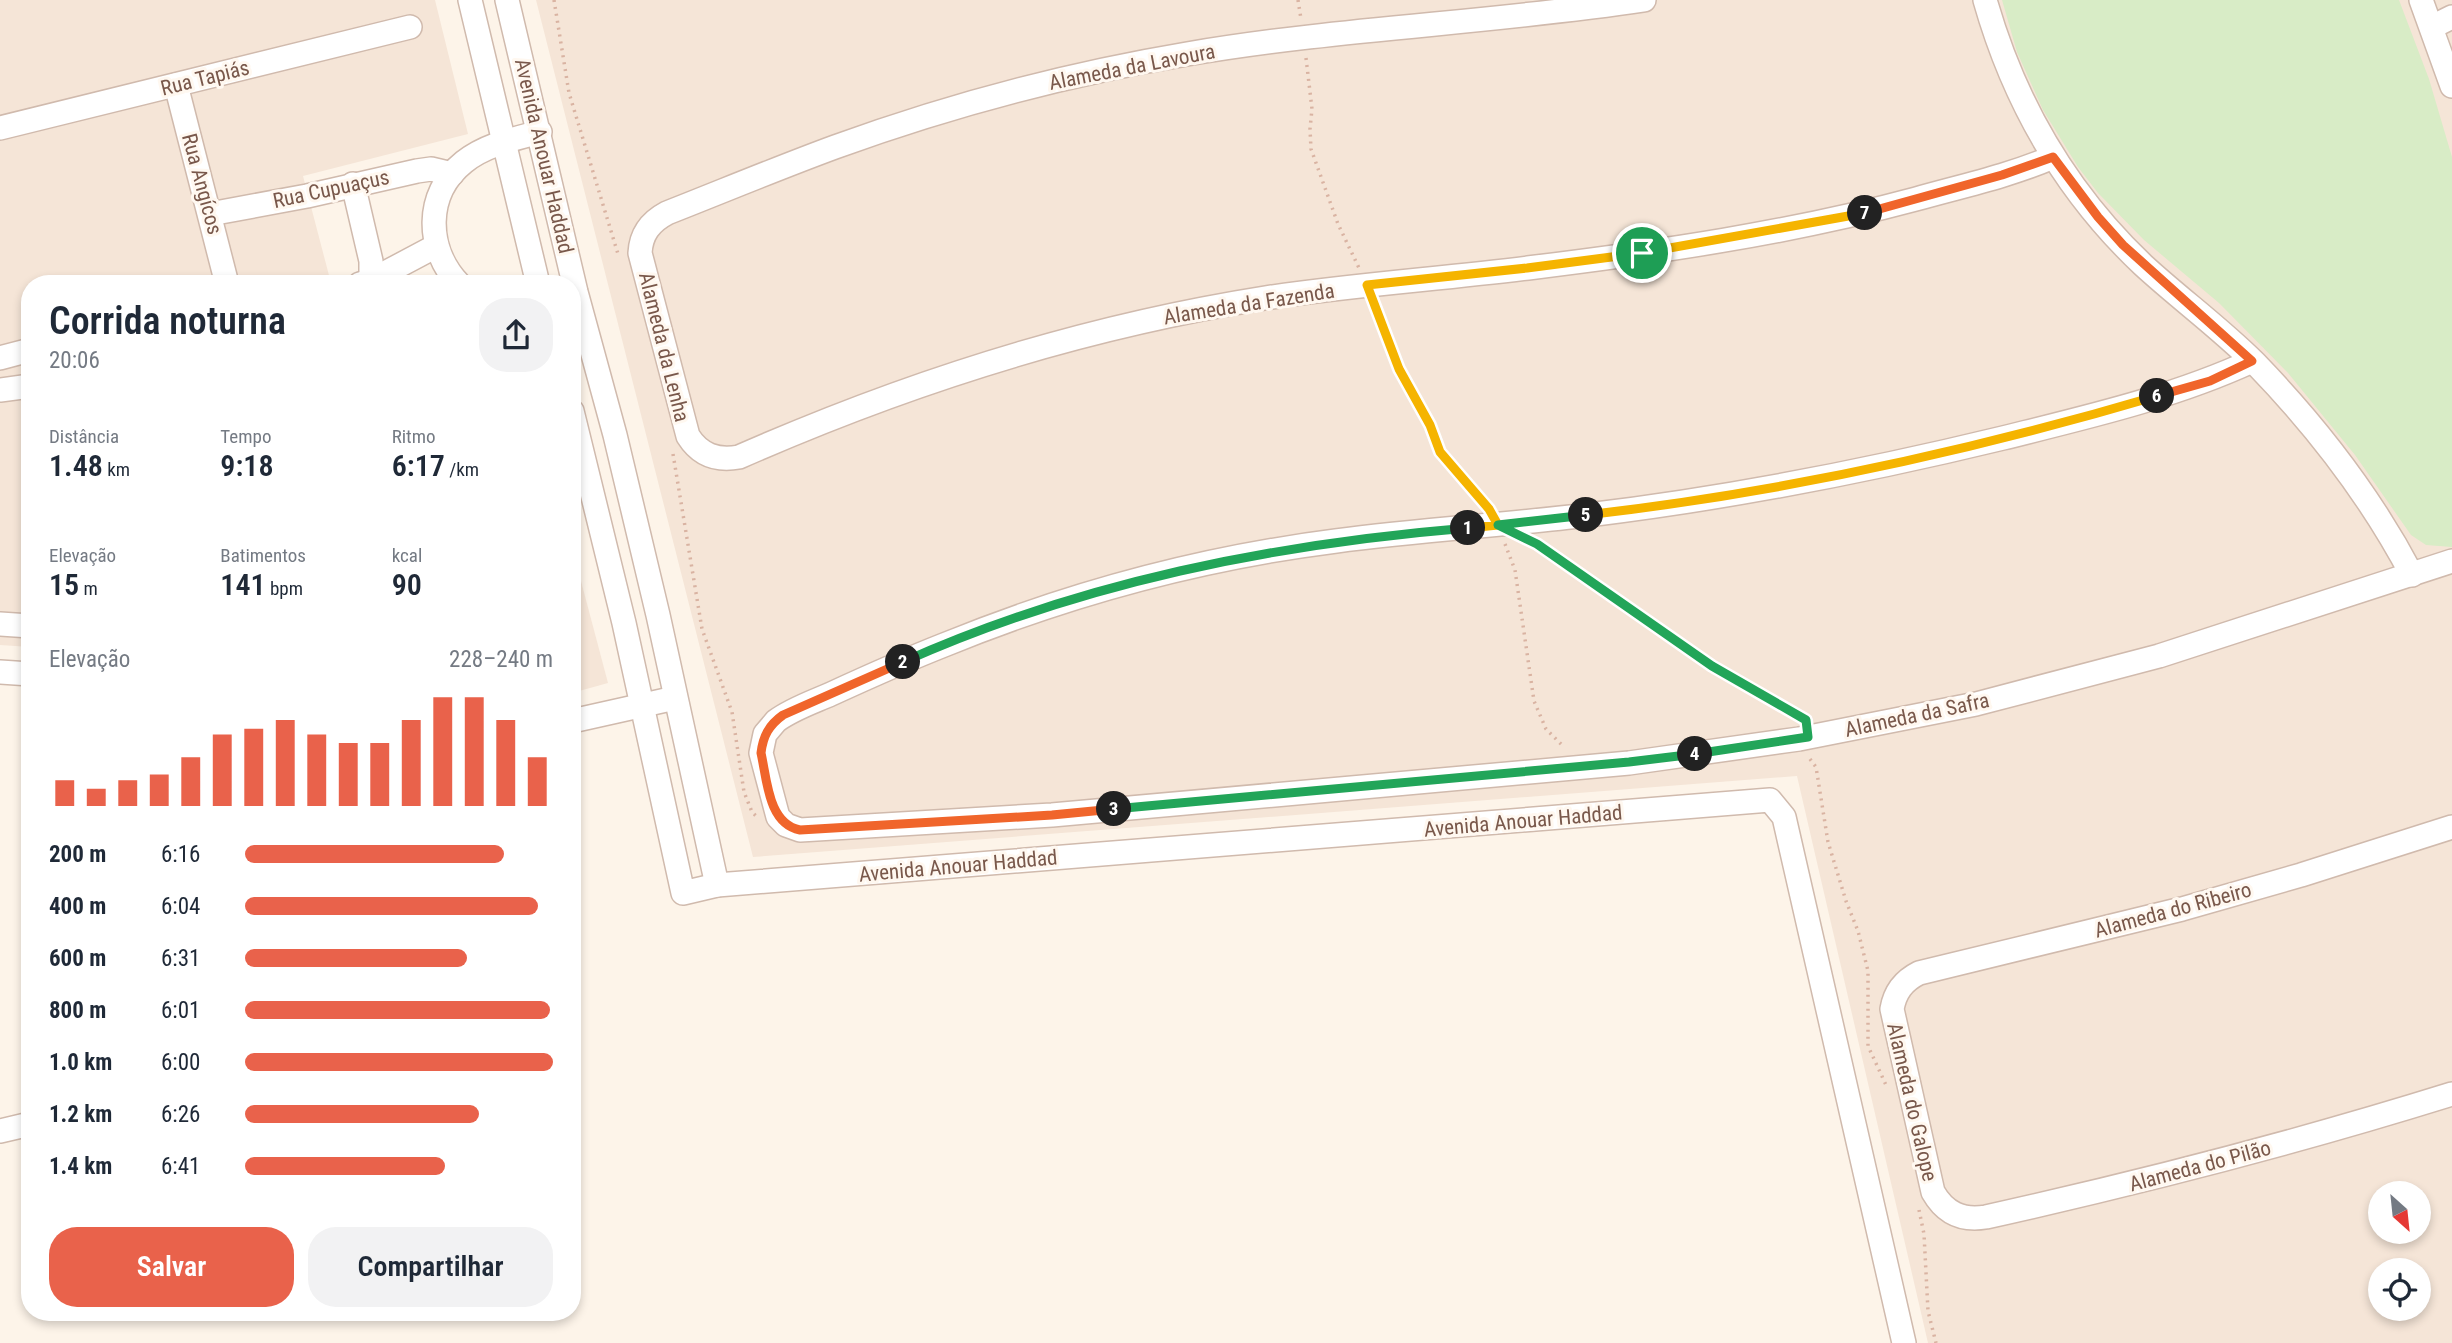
<!DOCTYPE html>
<html lang="pt">
<meta charset="utf-8">
<style>
:root{--surface:#fff;--page:#f2f2f3;--text:#1f2937;--muted:#747a83;--accent:#e9624b}
body{margin:0;font-family:"Roboto Condensed",sans-serif;background:var(--page);color:var(--text);height:100vh;display:flex;flex-direction:column;font-size:26px;white-space:nowrap}
*{box-sizing:border-box;margin:0}
p{font-size:23px;color:var(--muted)}
.icon{flex:none;width:38px;height:38px;fill:none;stroke:currentColor;stroke-width:2;stroke-linecap:round;stroke-linejoin:round}
.map{position:relative;flex:1;overflow:hidden}
.details{position:absolute;left:21px;top:275px;width:560px;height:1046px;display:flex;flex-direction:column;background:var(--surface);border-radius:28px;box-shadow:0 4px 10px #0003}
.details>*{flex:none}
.needle{width:46px;rotate:153deg}
.tools{position:absolute;left:2368px;top:1181px;display:grid;gap:14px}
.tools a{display:grid;place-items:center;width:63px;height:63px;border-radius:50%;background:var(--surface);box-shadow:0 4px 10px #0003;font-size:35px}
.pin{position:absolute;display:grid;place-items:center;width:60px;height:60px;color:#fff;margin:-30px;border:4px solid #fff;border-radius:50%;box-shadow:0 2px 7px #0007}
.km{position:absolute;width:35px;height:35px;margin:-18px;border-radius:50%;background:#222;color:#fff;font-size:19px;line-height:35px;text-align:center}
.round{display:grid;place-items:center;flex:none;width:74px;height:74px;border-radius:28px;background:var(--page)}
.overview{display:flex;align-items:center;justify-content:space-between;height:119px;padding:0 28px}
h1{font-size:38px;font-weight:600;line-height:52px}
.figures{display:grid;grid-template-columns:repeat(3,1fr);gap:10px;height:119px;padding:7px 28px}
.figures div{display:grid;align-content:center}
.figures b{font-size:30px;font-weight:600}
.figures small{font-size:19px;font-weight:400}
.figures p{font-size:19px}
.chart{height:196px;padding:14px 28px}
.chart p{display:flex;justify-content:space-between}
.chart svg{width:100%;height:126px;margin-top:7px;stroke:var(--accent);stroke-width:6}
.cta{display:flex;gap:14px;margin-top:auto;padding:14px 28px}
.cta a{flex:1;height:80px;border-radius:28px;background:var(--accent);color:#fff;font-size:28px;font-weight:600;line-height:80px;text-align:center}
.cta a+a{background:var(--page);color:var(--text)}
ul{padding:0 28px;list-style:none;font-size:23px}
li{display:grid;grid-template-columns:112px 84px 1fr;align-items:center;height:52px}
li i{height:18px;border-radius:9px;background:var(--accent)}
.map>svg:first-child{display:block}
.residential{fill:#f5e5d7;fill-rule:evenodd}
.green{fill:#d8ecc6}
.lines{fill:none;stroke-linecap:round;stroke-linejoin:round}
.minor-casing{stroke:#d0baad;stroke-width:26}
.path{stroke:#d9b3a2;stroke-width:3.5;stroke-dasharray:2 5;stroke-linecap:butt}
.minor{stroke:#fff;stroke-width:23}
.split-1-casing{stroke:#fff;stroke-width:14}
.split-2-casing{stroke:#fff;stroke-width:14}
.split-3-casing{stroke:#fff;stroke-width:14}
.split-4-casing{stroke:#fff;stroke-width:14}
.split-5-casing{stroke:#fff;stroke-width:14}
.split-6-casing{stroke:#fff;stroke-width:14}
.split-7-casing{stroke:#fff;stroke-width:14}
.split-8-casing{stroke:#fff;stroke-width:14}
.split-1{stroke:#f5b400;stroke-width:9}
.split-2{stroke:#22a559;stroke-width:9}
.split-3{stroke:#f0652b;stroke-width:9}
.split-4{stroke:#22a559;stroke-width:9}
.split-5{stroke:#22a559;stroke-width:9}
.split-6{stroke:#f5b400;stroke-width:9}
.split-7{stroke:#f0652b;stroke-width:9}
.split-8{stroke:#f5b400;stroke-width:9}
.labels{text-anchor:middle;stroke-width:6;stroke-linejoin:round;paint-order:stroke}
.street-label{font-size:21px;fill:#79584b;stroke:#fff8f0}
</style>
<div class="map">
<svg width="2452" height="1343" viewBox="0 0 2452 1343">
<rect width="100%" height="100%" fill="#fdf4e9"/>
<!-- residential -->
<g class="residential">
<polygon points="0,0 435,0 468,134 303,176 331,283 30,284 30,647 0,645"/>
<path d="M536 0H2452V1343H1928L1797 776 753 857ZM2380 1194H2418V1232H2380ZM2380 1270H2418V1309H2380Z"/>
<polygon points="572,547 608,683 572,693"/>
</g>
<!-- green -->
<polygon class="green" points="2002,0 2399,0 2429,79 2452,157 2452,547 2426,545 2411,535 2355,455 2288,373 2219,303 2144,240 2098,193 2078,167 2043,110 2017,52"/>
<g class="lines">
<!-- minor casing -->
<g class="minor-casing">
<g id="minor">
<polyline points="470,0 538,284"/>
<polyline points="507,0 576,292 615,435 658,615 717,885"/>
<path d="M1644 0C1492 23 1339 28 1187 54 1068 74 948 106 835 147 778 168 723 191 667 213 650 222 641 234 640 253L688 436C700 455 717 461 739 457 907 383 1082 327 1265 298 1352 285 1440 279 1528 268 1658 252 1790 233 1916 199 1962 186 2009 176 2053 157"/>
<path d="M1985 0C2014 102 2066 192 2143 265 2180 299 2220 328 2255 363 2317 427 2371 497 2412 575"/>
<polyline points="2421,0 2452,86"/>
<polyline points="2432,27 2452,17"/>
<polyline points="176,85 227,284"/>
<polyline points="0,128 410,27"/>
<polyline points="353,184 371,261 371,284"/>
<polyline points="210,214 307,196 417,171 431,169 452,174"/>
<polyline points="360,284 370,281 436,246"/>
<path d="M459 284C426 249 424 194 464 162 485 145 514 139 540 132"/>
<polyline points="0,358 30,350"/>
<path d="M2252 361C2174 397 2087 417 2003 438 1867 471 1728 498 1588 515 1504 525 1420 530 1336 541 1202 558 1069 594 944 645 906 660 868 677 831 694 813 702 792 709 776 721L765 734 761 753 778 817 786 825 800 830 1052 815 1629 763 1799 739 1976 704 2159 656 2452 561"/>
<polyline points="0,390 30,386"/>
<polyline points="572,411 624,623 683,893 717,885 1770,800 1784,817 1904,1343"/>
<polyline points="0,624 30,626"/>
<polyline points="0,672 30,674"/>
<polyline points="572,721 675,698"/>
<path d="M2452 827 2301 875 2182 909 1919 973C1903 981 1895 992 1892 1009L1933 1192C1945 1213 1962 1221 1986 1217 2143 1182 2298 1142 2452 1094"/>
<polyline points="0,1131 30,1124"/>
</g>
</g>
<!-- path -->
<g class="path">
<polyline points="554,0 569,93 618,254"/>
<polyline points="1298,0 1301,19"/>
<polyline points="1306,58 1312,109 1310,129 1311,149 1338,224 1359,268"/>
<polyline points="1374,303 1399,369 1430,425 1440,452 1486,506"/>
<polyline points="673,454 702,629 732,712 744,792 752,812 756,816"/>
<polyline points="1535,542 1712,666 1800,717"/>
<polyline points="1505,544 1515,570 1534,701 1546,729 1564,747"/>
<polyline points="1810,759 1816,767 1828,842 1846,901 1858,931 1868,971 1868,1046 1886,1085"/>
<polyline points="1919,1210 1924,1234 1928,1311 1936,1343"/>
</g>
<!-- minor -->
<use href="#minor" class="minor"/>
</g>
<g class="lines">
<!-- split-1 casing -->
<g class="split-1-casing">
<polyline id="split-1" points="1468,528 1498,525 1489,509 1440,452 1430,425 1399,369 1367,285 1527,268 1642,253"/>
</g>
<!-- split-2 casing -->
<g class="split-2-casing">
<path id="split-2" d="M903 662C1082 582 1274 544 1468 528"/>
</g>
<!-- split-3 casing -->
<g class="split-3-casing">
<path id="split-3" d="M903 662 783 715C769 725 763 736 761 753 767 779 768 824 800 830L1052 815 1114 809"/>
</g>
<!-- split-4 casing -->
<g class="split-4-casing">
<polyline id="split-4" points="1114,809 1629,762 1695,754"/>
</g>
<!-- split-5 casing -->
<g class="split-5-casing">
<polyline id="split-5" points="1586,515 1498,525 1537,544 1712,666 1806,720 1808,737 1695,754"/>
</g>
<!-- split-6 casing -->
<g class="split-6-casing">
<path id="split-6" d="M1586 515C1779 493 1971 451 2157 396"/>
</g>
<!-- split-7 casing -->
<g class="split-7-casing">
<polyline id="split-7" points="1865,213 2002,175 2053,157 2098,217 2123,245 2252,361 2210,381 2157,396"/>
</g>
<!-- split-8 casing -->
<g class="split-8-casing">
<polyline id="split-8" points="1642,253 1865,213"/>
</g>
<!-- split-1 -->
<use href="#split-1" class="split-1"/>
<!-- split-2 -->
<use href="#split-2" class="split-2"/>
<!-- split-3 -->
<use href="#split-3" class="split-3"/>
<!-- split-4 -->
<use href="#split-4" class="split-4"/>
<!-- split-5 -->
<use href="#split-5" class="split-5"/>
<!-- split-6 -->
<use href="#split-6" class="split-6"/>
<!-- split-7 -->
<use href="#split-7" class="split-7"/>
<!-- split-8 -->
<use href="#split-8" class="split-8"/>
</g>
<g class="labels">
<!-- street labels -->
<g class="street-label">
<text transform="translate(1132 67) rotate(-11)" y="7">Alameda da Lavoura</text>
<text transform="translate(205 78) rotate(-14)" y="7">Rua Tapiás</text>
<text transform="translate(544 156) rotate(77)" y="7">Avenida Anouar Haddad</text>
<text transform="translate(202 184) rotate(75)" y="7">Rua Angícos</text>
<text transform="translate(331 189) rotate(-12)" y="7">Rua Cupuaçus</text>
<text transform="translate(1249 304) rotate(-9)" y="7">Alameda da Fazenda</text>
<text transform="translate(664 347) rotate(76)" y="7">Alameda da Lenha</text>
<text transform="translate(1917 715) rotate(-12)" y="7">Alameda da Safra</text>
<text transform="translate(1523 821) rotate(-5)" y="7">Avenida Anouar Haddad</text>
<text transform="translate(958 866) rotate(-5)" y="7">Avenida Anouar Haddad</text>
<text transform="translate(2173 910) rotate(-15)" y="7">Alameda do Ribeiro</text>
<text transform="translate(1912 1102) rotate(77)" y="7">Alameda do Galope</text>
<text transform="translate(2200 1166) rotate(-15)" y="7">Alameda do Pilão</text>
</g>
</g>
</svg>
<div class="tools">
<a><svg class="needle" viewBox="-14 -14 28 28"><path d="M0-13l5 13h-10z" fill="#e53935"/><path d="M0 13l5-13h-10z" fill="#747a83"/></svg></a>
<a><svg class="icon" aria-label="locate" viewBox="0 0 24 24"><circle cx="12" cy="12" r="6"/><path d="M12 2v4M12 18v4M2 12h4M18 12h4"/></svg></a>
</div>
<div class="pin" style="left:1642px;top:253px;background:#1e9e55"><svg class="icon" aria-label="arrive" viewBox="0 0 24 24"><path d="M6 21V4h12l-3 4 3 4H6"/></svg></div>
<b class="km" style="left:1468px;top:528px">1</b>
<b class="km" style="left:903px;top:662px">2</b>
<b class="km" style="left:1114px;top:809px">3</b>
<b class="km" style="left:1695px;top:754px">4</b>
<b class="km" style="left:1586px;top:515px">5</b>
<b class="km" style="left:2157px;top:396px">6</b>
<b class="km" style="left:1865px;top:213px">7</b>
<section class="details">
<div class="overview"><div><h1>Corrida noturna</h1><p>20:06</p></div><a class="round"><svg class="icon" aria-label="share" viewBox="0 0 24 24"><path d="M12 15V3M7 8l5-5 5 5M5 13v7h14v-7"/></svg></a></div>
<div class="figures">
<div><p>Distância</p><b>1.48<small> km</small></b></div>
<div><p>Tempo</p><b>9:18</b></div>
<div><p>Ritmo</p><b>6:17<small> /km</small></b></div>
</div>
<div class="figures">
<div><p>Elevação</p><b>15<small> m</small></b></div>
<div><p>Batimentos</p><b>141<small> bpm</small></b></div>
<div><p>kcal</p><b>90</b></div>
</div>
<div class="chart"><p><span>Elevação</span>228–240 m</p>
<svg viewBox="0 0 160 44" preserveAspectRatio="none"><path d="M5 44V35M15 44V38M25 44V35M35 44V33M45 44V27M55 44V19M65 44V17M75 44V14M85 44V19M95 44V22M105 44V22M115 44V14M125 44V6M135 44V6M145 44V14M155 44V27"/></svg>
</div>
<ul>
<li><b>200 m</b>6:16<i style="width:84%"></i></li>
<li><b>400 m</b>6:04<i style="width:95%"></i></li>
<li><b>600 m</b>6:31<i style="width:72%"></i></li>
<li><b>800 m</b>6:01<i style="width:99%"></i></li>
<li><b>1.0 km</b>6:00<i style="width:100%"></i></li>
<li><b>1.2 km</b>6:26<i style="width:76%"></i></li>
<li><b>1.4 km</b>6:41<i style="width:65%"></i></li>
</ul>
<div class="cta"><a>Salvar</a><a>Compartilhar</a></div>
</section>
</div>
